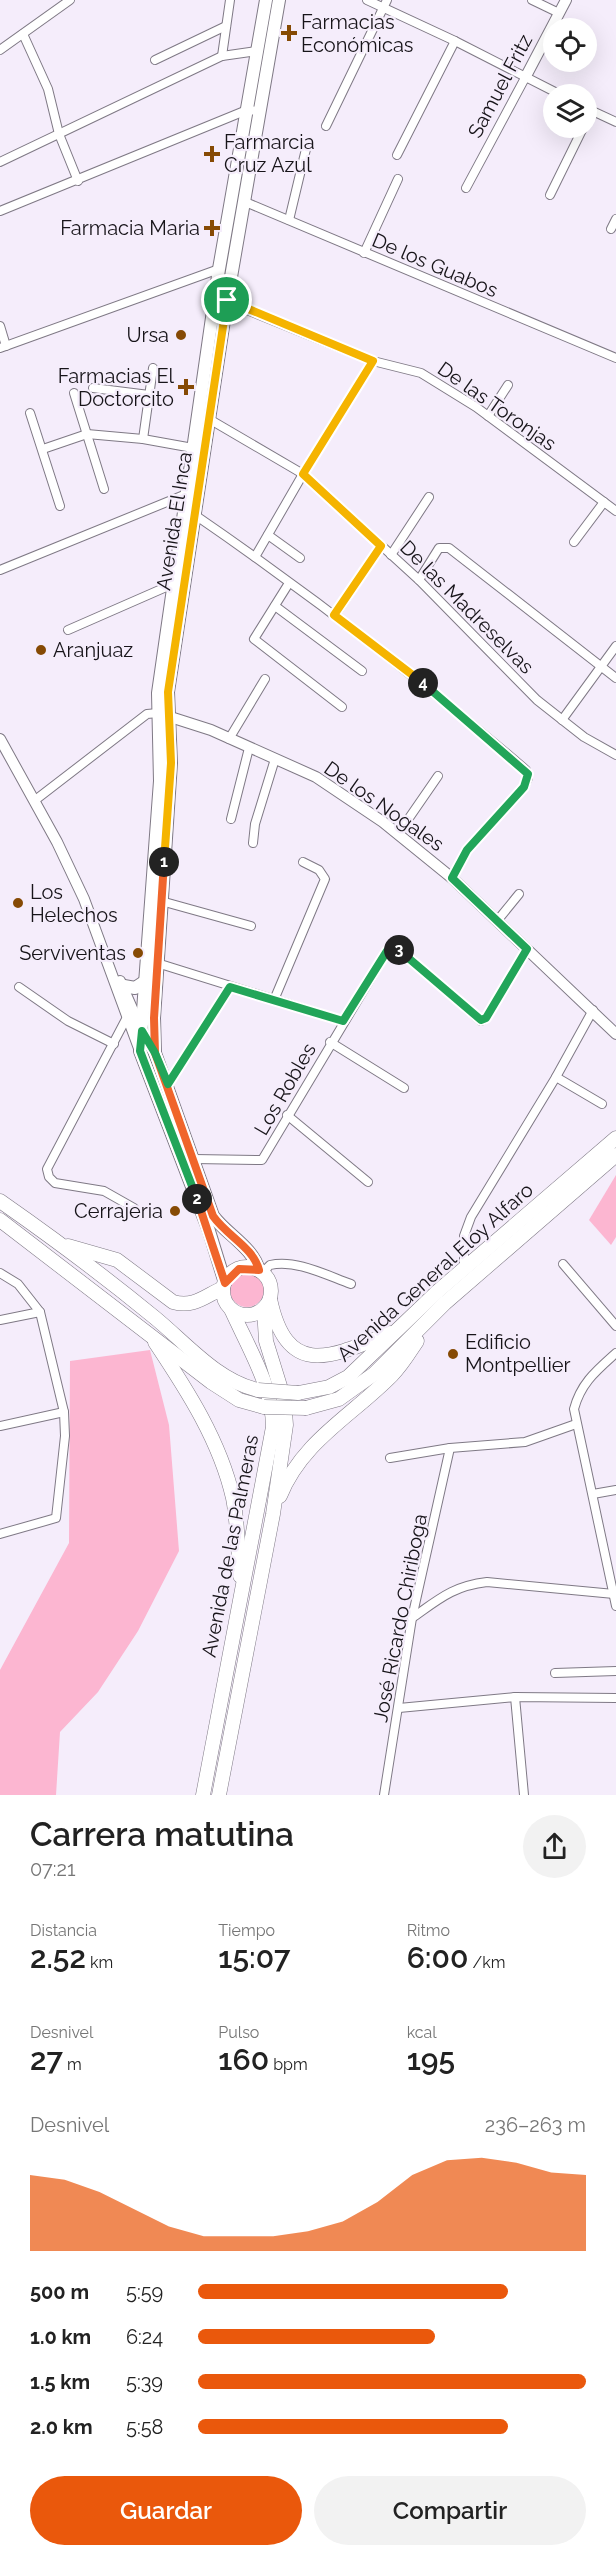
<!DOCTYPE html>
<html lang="es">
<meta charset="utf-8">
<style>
:root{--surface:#fff;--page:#f2f2f2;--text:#222;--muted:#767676;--accent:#ea580c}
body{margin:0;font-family:Raleway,sans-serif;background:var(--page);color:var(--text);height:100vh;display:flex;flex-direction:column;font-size:22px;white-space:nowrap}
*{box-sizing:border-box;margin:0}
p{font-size:20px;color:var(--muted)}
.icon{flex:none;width:33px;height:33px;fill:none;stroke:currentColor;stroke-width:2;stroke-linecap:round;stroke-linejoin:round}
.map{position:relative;height:1795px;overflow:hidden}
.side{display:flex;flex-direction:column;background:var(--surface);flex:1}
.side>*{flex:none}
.buttons{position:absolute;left:543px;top:18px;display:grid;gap:12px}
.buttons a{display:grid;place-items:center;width:54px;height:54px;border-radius:50%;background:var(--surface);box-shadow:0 6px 24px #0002;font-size:30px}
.pin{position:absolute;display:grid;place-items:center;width:51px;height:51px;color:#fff;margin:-26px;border:3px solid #fff;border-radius:50%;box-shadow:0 2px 6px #0007}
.km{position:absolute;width:30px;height:30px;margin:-15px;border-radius:50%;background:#222;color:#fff;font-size:16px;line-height:30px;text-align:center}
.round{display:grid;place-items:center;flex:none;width:63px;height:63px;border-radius:32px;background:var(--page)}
.headline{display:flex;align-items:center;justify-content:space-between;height:102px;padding:0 30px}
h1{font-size:33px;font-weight:600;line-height:45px}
.metrics{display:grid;grid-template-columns:repeat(3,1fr);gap:9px;height:102px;padding:6px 30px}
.metrics div{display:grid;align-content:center}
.metrics b{font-size:30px;font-weight:600}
.metrics small{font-size:16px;font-weight:400}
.metrics p{font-size:16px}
.chart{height:168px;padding:12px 30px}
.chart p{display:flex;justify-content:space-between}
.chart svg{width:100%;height:108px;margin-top:6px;fill:var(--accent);opacity:.7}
.primary-button{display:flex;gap:12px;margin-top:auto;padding:12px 30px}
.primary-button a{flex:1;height:69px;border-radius:36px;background:var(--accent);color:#fff;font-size:24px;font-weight:600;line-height:69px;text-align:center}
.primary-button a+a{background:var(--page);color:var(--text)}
ul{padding:0 30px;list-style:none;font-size:20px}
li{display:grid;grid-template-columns:96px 72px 1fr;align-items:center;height:45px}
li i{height:15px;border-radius:8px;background:var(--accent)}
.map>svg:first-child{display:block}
.green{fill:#fcb6d1}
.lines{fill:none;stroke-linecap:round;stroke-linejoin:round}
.minor-casing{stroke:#7f7985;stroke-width:10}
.tertiary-casing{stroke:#7f7985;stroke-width:12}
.secondary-casing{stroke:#7f7985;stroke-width:14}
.primary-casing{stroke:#7f7985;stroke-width:15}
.minor{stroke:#fff;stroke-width:8}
.tertiary{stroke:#fff;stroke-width:10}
.secondary{stroke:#fff;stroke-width:12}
.primary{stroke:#fff;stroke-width:14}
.primary-bridge-casing{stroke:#7f7985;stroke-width:15;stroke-linecap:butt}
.primary-bridge{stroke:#fff;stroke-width:14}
.split-1-casing{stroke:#fff;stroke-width:12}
.split-2-casing{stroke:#fff;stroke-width:12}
.split-3-casing{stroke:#fff;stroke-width:12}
.split-4-casing{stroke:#fff;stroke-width:12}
.split-5-casing{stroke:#fff;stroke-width:12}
.split-1{stroke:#f5b400;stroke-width:8}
.split-2{stroke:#f0652b;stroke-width:8}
.split-3{stroke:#22a559;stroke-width:8}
.split-4{stroke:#22a559;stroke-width:8}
.split-5{stroke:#f5b400;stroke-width:8}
.poi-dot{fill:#864a04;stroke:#f5edfb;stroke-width:2}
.labels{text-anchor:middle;stroke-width:4.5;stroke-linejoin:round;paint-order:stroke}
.poi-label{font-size:20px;fill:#171419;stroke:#f5edfb;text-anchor:start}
.street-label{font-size:20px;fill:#171419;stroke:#f5edfb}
</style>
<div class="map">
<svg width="616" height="1795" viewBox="0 0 616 1795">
<rect width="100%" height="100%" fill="#f5edfb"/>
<!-- green -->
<g class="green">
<polygon points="616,1175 616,1237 611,1245 589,1220"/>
<circle cx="247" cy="1290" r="17"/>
<polygon points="150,1350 169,1425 179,1551 138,1631 98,1692 60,1732 56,1795 0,1795 0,1670 69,1543 70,1361"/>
</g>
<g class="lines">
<!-- minor casing -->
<g class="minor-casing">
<g id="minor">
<polyline points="367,0 455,41 559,94"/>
<polyline points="532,0 559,13"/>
<polyline points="23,34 48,89 59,134 78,181"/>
<polyline points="0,50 70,0"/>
<polyline points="222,56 230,0"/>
<polyline points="155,60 226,26"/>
<polyline points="586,108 616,122"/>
<polyline points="586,120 591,110"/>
<polyline points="326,126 387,0"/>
<polyline points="397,155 455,41"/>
<polyline points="0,162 222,56 257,51"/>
<polyline points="466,188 525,78"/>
<polyline points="550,195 583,128"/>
<polyline points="243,201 616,358"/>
<polyline points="0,211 247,110 259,111"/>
<polyline points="289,220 306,149"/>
<polyline points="611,229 616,219"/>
<polyline points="364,253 398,179"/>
<polyline points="215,297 373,361 421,373 476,407 616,511"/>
<polyline points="0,326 6,346"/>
<polyline points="0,348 219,269"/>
<polyline points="93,388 149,395"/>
<polyline points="74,393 104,489"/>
<polyline points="30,413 60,506"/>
<polyline points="488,416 508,385"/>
<polyline points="209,419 303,474 419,580 537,700 584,737 616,755"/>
<polyline points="143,439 153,368"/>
<polyline points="43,449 87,434 143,439 193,448"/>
<path d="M195 515C310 594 420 679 526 770L528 778 524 787 467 850 452 878"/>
<polyline points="268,535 300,558"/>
<polyline points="574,542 604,502"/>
<polyline points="391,555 429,497"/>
<polyline points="255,557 303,474 373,361"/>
<polyline points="0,570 189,493"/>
<polyline points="419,580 439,548 449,548 616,678"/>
<polyline points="289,583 254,639 342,707"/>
<polyline points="275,606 362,671"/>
<polyline points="335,615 381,546"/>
<polyline points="68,630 173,584"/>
<polyline points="562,720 616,646"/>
<polyline points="229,739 265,679"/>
<polyline points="34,801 147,714 158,713"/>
<polyline points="231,819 249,748"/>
<polyline points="398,834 438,776"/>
<polyline points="253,843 255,824 275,759"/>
<polyline points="161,901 251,926"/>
<polyline points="497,921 519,894"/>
<polyline points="157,963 343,1021"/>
<polyline points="19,987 68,1021 114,1044"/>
<polyline points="274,1000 325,879 319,870 303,862"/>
<polyline points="126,1019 47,1169 49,1177 55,1183 104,1191 134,1208"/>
<polyline points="330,1042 404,1088"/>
<polyline points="556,1077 602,1104"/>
<polyline points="168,1084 230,987"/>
<polyline points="287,1115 368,1182"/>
<polyline points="194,1159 262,1160 387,951 393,948 400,950 481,1021 486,1018 527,949"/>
<polyline points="563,1264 616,1326"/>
<polyline points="464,1269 464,1236 471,1217 556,1077 593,1010"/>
<polyline points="0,1273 18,1284 40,1312 64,1412 65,1436 56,1518 0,1534"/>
<path d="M262 1273 270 1265C296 1259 326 1275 351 1284"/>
<polyline points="0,1320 40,1312"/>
<path d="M616 1353C596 1371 581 1383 574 1409L616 1606"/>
<polyline points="0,1426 64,1412"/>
<polyline points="390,1458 450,1448 525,1442 576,1424"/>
<polyline points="593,1494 616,1490"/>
<path d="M412 1618C439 1599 453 1586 487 1582L614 1594"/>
<polyline points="555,1673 616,1671"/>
<polyline points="515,1697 524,1795"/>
<polyline points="399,1708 515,1697 616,1698"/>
<polyline points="384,1795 412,1618 450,1448"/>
</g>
</g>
<!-- tertiary casing -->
<g class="tertiary-casing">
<g id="tertiary">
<polyline points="525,78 566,0"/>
<polyline points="161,714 211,730 316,777 383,822 452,878 616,1034"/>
<polyline points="0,739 57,842 84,899 140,1051"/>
<polyline points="120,981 142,1031 155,1053"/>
</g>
</g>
<!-- secondary casing -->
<g class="secondary-casing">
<g id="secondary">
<polyline points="124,986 135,988 147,980"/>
<path d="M259 1271C253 1247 227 1235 213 1216L155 1053 154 1018 171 763 168 692 227 300 279 0"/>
<polyline points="225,1283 209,1231 140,1051 160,781 158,693 219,269 266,0"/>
</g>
</g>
<!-- primary casing -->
<g class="primary-casing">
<g id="primary">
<path d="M0 1201C53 1238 104 1276 154 1317 186 1343 217 1381 258 1390"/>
<polyline points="0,1220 211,1382 239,1400 264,1407"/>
<path d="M68 1246 117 1260 173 1302C194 1308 205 1296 223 1288"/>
<circle cx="247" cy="1291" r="24"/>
<path d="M270 1299C287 1380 332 1357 390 1333"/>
<path d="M155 1342C187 1390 220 1441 233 1498 238 1524 238 1551 240 1576"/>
<polyline points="298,1393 329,1387 348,1377 438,1291 616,1138"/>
<polyline points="306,1408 339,1399 374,1374 445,1303 616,1155"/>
<path d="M280 1496C302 1441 353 1415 392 1375 402 1365 409 1353 417 1341"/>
<path d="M203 1795 273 1427C273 1387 247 1345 231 1309"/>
<polyline points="219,1795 273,1514 286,1425 284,1399 266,1341 264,1308"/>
</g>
</g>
<!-- minor -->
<use href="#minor" class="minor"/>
<!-- tertiary -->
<use href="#tertiary" class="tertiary"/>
<!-- secondary -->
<use href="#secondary" class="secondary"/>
<!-- primary -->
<use href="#primary" class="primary"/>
<!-- primary-bridge casing -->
<g class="primary-bridge-casing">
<g id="primary-bridge">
<polyline points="258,1390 298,1393"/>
<polyline points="264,1407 306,1408"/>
</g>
</g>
<!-- primary-bridge -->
<use href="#primary-bridge" class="primary-bridge"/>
</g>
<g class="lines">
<!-- split-1 casing -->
<g class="split-1-casing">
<polyline id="split-1" points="164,862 171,763 168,692 227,300"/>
</g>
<!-- split-2 casing -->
<g class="split-2-casing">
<path id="split-2" d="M164 862 154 1018 155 1053 213 1216C227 1236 253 1247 259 1270L239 1269 225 1283 197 1199"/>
</g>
<!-- split-3 casing -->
<g class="split-3-casing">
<polyline id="split-3" points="197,1199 140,1051 142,1031 155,1053 168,1084 230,987 343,1021 387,951 393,948 399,950"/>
</g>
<!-- split-4 casing -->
<g class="split-4-casing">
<polyline id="split-4" points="399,950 481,1020 486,1018 527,949 452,878 467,850 524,787 528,774 423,683"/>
</g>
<!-- split-5 casing -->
<g class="split-5-casing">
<polyline id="split-5" points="227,300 373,361 303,474 381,546 334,615 423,683"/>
</g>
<!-- split-1 -->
<use href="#split-1" class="split-1"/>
<!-- split-2 -->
<use href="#split-2" class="split-2"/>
<!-- split-3 -->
<use href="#split-3" class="split-3"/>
<!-- split-4 -->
<use href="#split-4" class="split-4"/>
<!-- split-5 -->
<use href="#split-5" class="split-5"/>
</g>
<!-- markers -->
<g class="poi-dot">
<path d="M286 24h6v6h6v6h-6v6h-6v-6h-6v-6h6z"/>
<path d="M209 145h6v6h6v6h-6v6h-6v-6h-6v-6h6z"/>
<path d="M209 219h6v6h6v6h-6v6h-6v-6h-6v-6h6z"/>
<circle cx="181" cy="335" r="6"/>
<path d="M183 378h6v6h6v6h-6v6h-6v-6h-6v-6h6z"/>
<circle cx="41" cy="650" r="6"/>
<circle cx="18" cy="903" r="6"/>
<circle cx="138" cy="953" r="6"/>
<circle cx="175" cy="1211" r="6"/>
<circle cx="453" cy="1354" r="6"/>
</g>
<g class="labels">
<!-- poi labels -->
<g class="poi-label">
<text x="301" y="29">Farmacias<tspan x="301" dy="23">Económicas</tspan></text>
<text x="224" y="149">Farmarcia<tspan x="224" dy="23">Cruz Azul</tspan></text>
<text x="200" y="235" text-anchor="end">Farmacia Maria</text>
<text x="169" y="342" text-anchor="end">Ursa</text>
<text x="174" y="383" text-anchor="end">Farmacias El<tspan x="174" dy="23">Doctorcito</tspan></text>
<text x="53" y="657">Aranjuaz</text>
<text x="30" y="899">Los<tspan x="30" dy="23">Helechos</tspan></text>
<text x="126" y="960" text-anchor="end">Serviventas</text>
<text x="163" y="1218" text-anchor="end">Cerrajeria</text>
<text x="465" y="1349">Edificio<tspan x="465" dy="23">Montpellier</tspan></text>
</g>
<!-- street labels -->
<g class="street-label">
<text transform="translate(500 86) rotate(-62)" y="7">Samuel Fritz</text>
<text transform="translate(435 265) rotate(23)" y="7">De los Guabos</text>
<text transform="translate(497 406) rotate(35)" y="7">De las Toronjas</text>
<text transform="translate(174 521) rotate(-81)" y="7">Avenida El Inca</text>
<text transform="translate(467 607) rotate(45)" y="7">De las Madreselvas</text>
<text transform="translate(384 806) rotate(35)" y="7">De los Nogales</text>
<text transform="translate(285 1089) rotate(-60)" y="7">Los Robles</text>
<text transform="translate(435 1272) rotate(-42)" y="7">Avenida General Eloy Alfaro</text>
<text transform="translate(230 1546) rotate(-79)" y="7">Avenida de las Palmeras</text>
<text transform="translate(400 1618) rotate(-79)" y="7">José Ricardo Chiriboga</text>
</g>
</g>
</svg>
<div class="buttons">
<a><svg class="icon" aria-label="locate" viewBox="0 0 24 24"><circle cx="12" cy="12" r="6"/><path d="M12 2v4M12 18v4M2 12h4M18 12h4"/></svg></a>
<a><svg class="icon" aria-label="layers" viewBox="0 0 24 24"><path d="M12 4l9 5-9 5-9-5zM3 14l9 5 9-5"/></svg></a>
</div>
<div class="pin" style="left:227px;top:300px;background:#1e9e55"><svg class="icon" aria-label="arrive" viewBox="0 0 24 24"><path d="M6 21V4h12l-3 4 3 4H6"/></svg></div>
<b class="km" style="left:164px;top:862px">1</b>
<b class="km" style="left:197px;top:1199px">2</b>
<b class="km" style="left:399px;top:950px">3</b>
<b class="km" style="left:423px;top:683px">4</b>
</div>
<section class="side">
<div class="headline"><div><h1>Carrera matutina</h1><p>07:21</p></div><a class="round"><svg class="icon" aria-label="share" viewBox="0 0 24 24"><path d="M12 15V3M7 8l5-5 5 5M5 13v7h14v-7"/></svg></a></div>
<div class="metrics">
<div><p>Distancia</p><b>2.52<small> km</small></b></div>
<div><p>Tiempo</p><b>15:07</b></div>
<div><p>Ritmo</p><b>6:00<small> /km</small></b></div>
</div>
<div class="metrics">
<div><p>Desnivel</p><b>27<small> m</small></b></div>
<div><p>Pulso</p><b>160<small> bpm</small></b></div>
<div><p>kcal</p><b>195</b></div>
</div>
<div class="chart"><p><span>Desnivel</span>236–263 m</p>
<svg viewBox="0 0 160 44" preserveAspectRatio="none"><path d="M0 44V13L10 15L20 20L30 27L40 34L50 38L60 38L70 38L80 36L90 32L100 24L110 13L120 7L130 6L140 8L150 12L160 13V44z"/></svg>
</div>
<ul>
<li><b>500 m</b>5:59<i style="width:80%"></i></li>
<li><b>1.0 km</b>6:24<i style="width:61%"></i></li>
<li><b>1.5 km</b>5:39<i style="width:100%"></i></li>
<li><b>2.0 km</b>5:58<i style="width:80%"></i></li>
</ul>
<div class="primary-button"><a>Guardar</a><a>Compartir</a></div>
</section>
